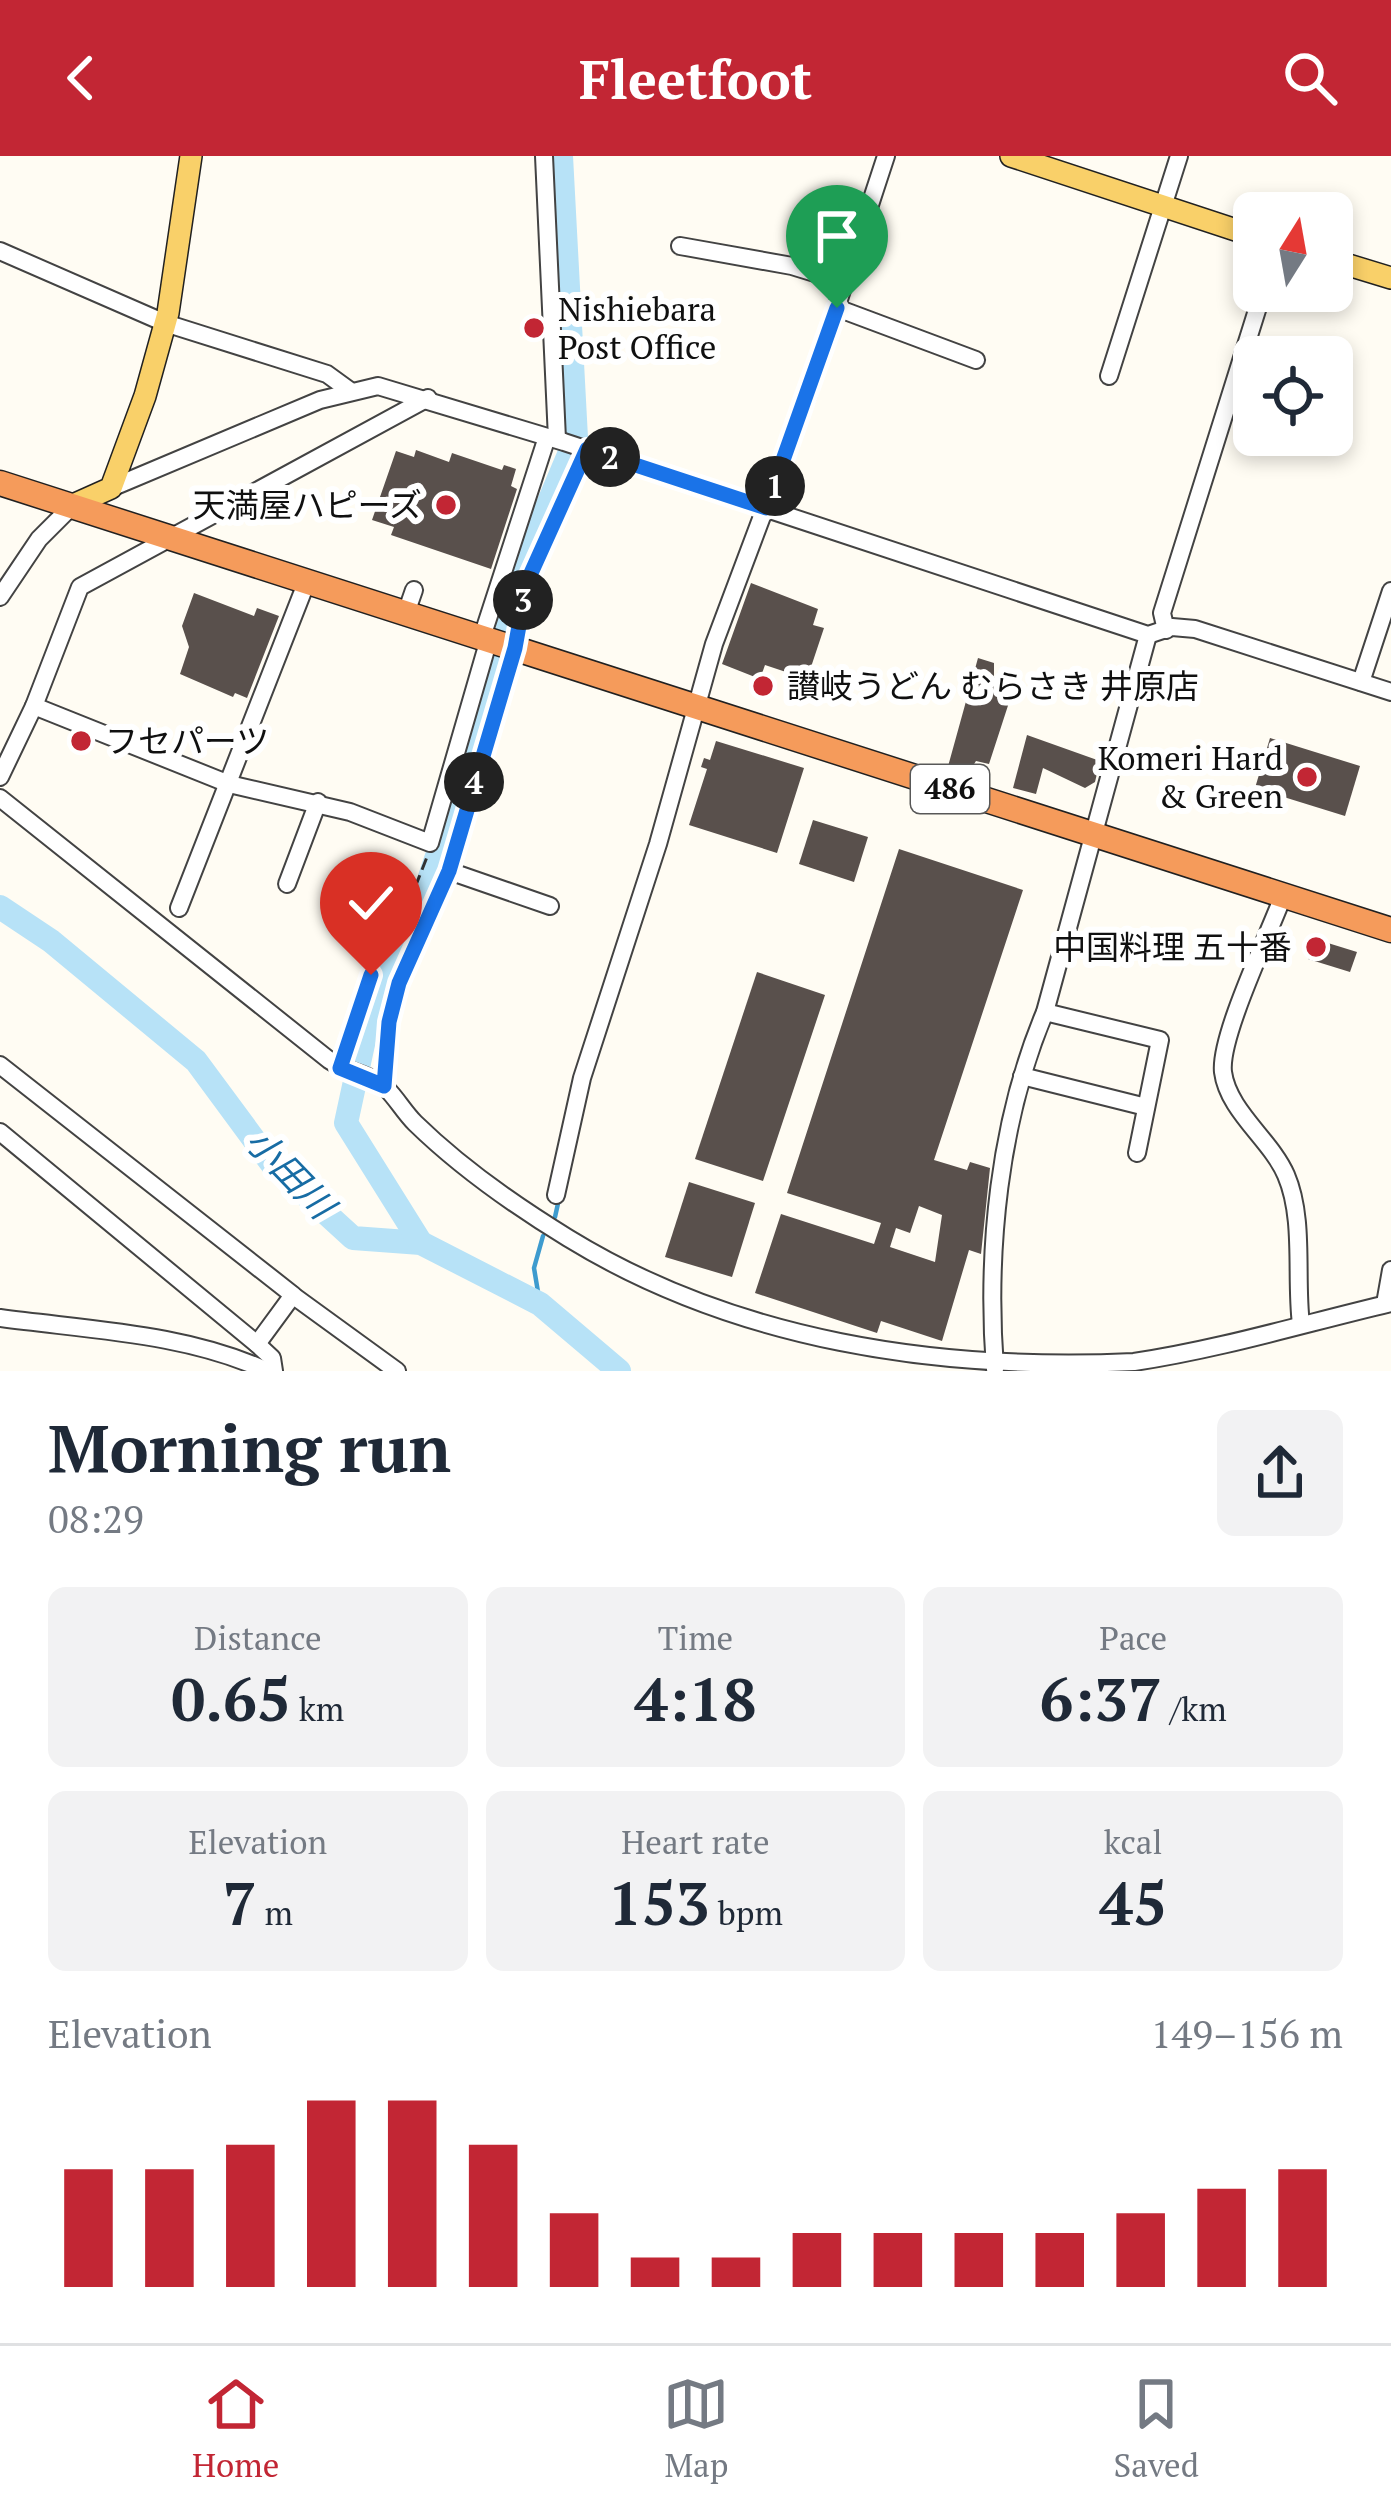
<!DOCTYPE html>
<meta charset="utf-8">
<style>
:root{--surface:#fff;--page:#f2f2f3;--text:#1f2937;--muted:#747a83;--line:#e0e1e3;--accent:#c22634}
body{margin:0;font-family:"PT Serif","Noto Sans JP",serif;background:var(--page);color:var(--text);height:100vh;display:flex;flex-direction:column;font-size:45px;white-space:nowrap}
*{box-sizing:border-box;margin:0}
p{font-size:39px;color:var(--muted)}
.icon{flex:none;width:66px;height:66px;fill:none;stroke:currentColor;stroke-width:2;stroke-linecap:round;stroke-linejoin:round}
.map{position:relative;height:1215px;overflow:hidden}
.sheet{display:flex;flex-direction:column;background:var(--surface);flex:1}
.sheet>*{flex:none}
.needle{width:78px;rotate:11deg}
.buttons{position:absolute;left:1233px;top:36px;display:grid;gap:24px}
.buttons a{display:grid;place-items:center;width:120px;height:120px;border-radius:18px;background:var(--surface);box-shadow:0 6px 18px #0003;font-size:60px}
.pin{position:absolute;display:grid;place-items:center;width:102px;height:102px;color:#fff;margin:-123px -51px;border-radius:50% 50% 50% 0;rotate:-45deg;box-shadow:0 0 12px #0007}
.pin .icon{rotate:45deg}
.km{position:absolute;width:60px;height:60px;margin:-30px;border-radius:50%;background:#222;color:#fff;font-size:33px;line-height:60px;text-align:center}
.round{display:grid;place-items:center;flex:none;width:126px;height:126px;border-radius:18px;background:var(--page)}
.head{display:flex;align-items:center;justify-content:space-between;height:204px;padding:0 48px}
h1{font-size:66px;font-weight:800;line-height:90px}
.stats{display:grid;grid-template-columns:repeat(3,1fr);gap:18px;height:204px;padding:12px 48px}
.stats div{display:grid;align-content:center;border-radius:18px;background:var(--page);text-align:center}
.stats b{font-size:60px;font-weight:800}
.stats small{font-size:33px;font-weight:400}
.stats p{font-size:33px}
.chart{height:336px;padding:24px 48px}
.chart p{display:flex;justify-content:space-between}
.chart svg{width:100%;height:216px;margin-top:12px;stroke:var(--accent);stroke-width:6}
header{display:flex;justify-content:space-between;align-items:center;height:156px;padding:0 48px;background:var(--accent);color:#fff;font-size:54px;font-weight:800}
.menu{display:flex;justify-content:space-around;align-items:center;height:168px;border-top:3px solid var(--line);background:var(--surface);font-size:33px;color:var(--muted)}
.menu a{display:grid;justify-items:center;gap:6px}
.menu .active{color:var(--accent)}
.map>svg:first-child{display:block}
.lines{fill:none;stroke-linecap:round;stroke-linejoin:round}
.stream{stroke:#3e9bce;stroke-width:4.5}
.river{stroke:#b7e2f7;stroke-width:24}
.building{fill:#59504c;fill-rule:evenodd}
.minor-casing{stroke:#434343;stroke-width:20}
.major-casing{stroke:#212121;stroke-width:24}
.highway-casing{stroke:#212121;stroke-width:27}
.path{stroke:#323232;stroke-width:3;stroke-dasharray:12 6;stroke-linecap:butt}
.minor{stroke:#fff;stroke-width:16}
.major{stroke:#f9d069;stroke-width:21}
.highway{stroke:#f59b5b;stroke-width:24}
.route-casing{stroke:#fff;stroke-width:24}
.route{stroke:#1a73e8;stroke-width:15}
.poi-dot{fill:#c22634;stroke:#fff;stroke-width:4.5}
.labels{text-anchor:middle;stroke-width:12;stroke-linejoin:round;paint-order:stroke}
.shield{fill:#fff;stroke:#585858;stroke-width:3}
.shield-label{font-size:30px;font-weight:bold;fill:#101010}
.poi-label{font-size:33px;fill:#101010;stroke:#fff;text-anchor:start}
.water-label{font-size:36px;font-style:italic;fill:#176ca4;stroke:#fff}
</style>
<header><svg class="icon" aria-label="back" viewBox="0 0 24 24"><path d="M15 5l-7 7 7 7"/></svg>Fleetfoot<svg class="icon" aria-label="search" viewBox="0 0 24 24"><circle cx="10" cy="10" r="6"/><path d="M15 15l6 6"/></svg></header>
<div class="map">
<svg width="1391" height="1215" viewBox="0 0 1391 1215">
<rect width="100%" height="100%" fill="#fffcf3"/>
<g class="lines">
<!-- stream -->
<g class="stream">
<polyline points="555,1061 559,1043"/>
<polyline points="540,1148 534,1112 543,1080"/>
</g>
<!-- river -->
<g class="river">
<polyline points="0,751 51,785 196,905 272,1008 353,1082 421,1087 540,1148 619,1215"/>
<polyline points="421,1087 346,967 370,856 427,730 459,634 522,410 576,282 561,0"/>
</g>
</g>
<!-- building -->
<g class="building">
<polygon points="416,294 449,306 452,297 502,314 504,309 516,313 511,330 517,333 491,413 391,379 394,371 372,364 396,295 414,301"/>
<polygon points="751,427 818,453 813,469 824,472 807,523 765,509 760,523 722,508"/>
<polygon points="194,437 254,460 257,452 279,460 247,542 235,537 233,541 180,518 189,491 182,470"/>
<polygon points="978,502 994,507 994,521 1015,528 989,608 976,605 967,619 947,614"/>
<polygon points="1027,579 1100,605 1095,626 1085,632 1043,612 1036,638 1013,632"/>
<polygon points="1270,582 1360,610 1345,660 1255,632"/>
<polygon points="716,585 804,612 777,697 689,669 707,613 701,611 704,602 710,604"/>
<polygon points="813,664 868,681 854,726 799,708"/>
<path d="M899 693 1023 734 934 1004 967 1014 970 1006 990 1012 981 1098 969 1094 942 1185 881 1165 877 1177 755 1137 781 1058 874 1088 881 1067 787 1037ZM919 1050 942 1059 935 1106 890 1091 896 1072 910 1077Z"/>
<polygon points="1315,783 1357,796 1350,816 1308,803"/>
<polygon points="757,816 825,839 763,1025 695,1003"/>
<polygon points="689,1026 755,1047 732,1121 665,1101"/>
</g>
<g class="lines">
<!-- minor casing -->
<g class="minor-casing">
<g id="minor">
<polyline points="544,0 557,283"/>
<polyline points="680,90 792,110 844,126"/>
<polyline points="0,95 165,167 327,218 349,234"/>
<polyline points="837,152 976,204"/>
<polyline points="1109,220 1179,0"/>
<polyline points="111,332 320,244 378,230 564,286 1148,479 1172,471 1195,473 1391,536"/>
<polyline points="0,441 39,383 73,349"/>
<polyline points="406,457 414,434"/>
<polyline points="1166,474 1162,457 1263,135"/>
<polyline points="482,481 547,281"/>
<polyline points="1361,526 1391,435"/>
<polyline points="34,550 229,628 350,656 430,687 489,483"/>
<polyline points="0,621 34,550 80,431 428,242"/>
<path d="M0 642 329 904C346 916 372 918 386 932 397 943 404 956 415 967 460 1011 514 1049 568 1082 736 1185 937 1215 1134 1206 1221 1193 1306 1167 1391 1147"/>
<polyline points="449,715 550,750"/>
<polyline points="287,728 318,646"/>
<path d="M1283 740C1269 778 1219 881 1223 916 1228 955 1271 984 1286 1019 1305 1063 1295 1122 1301 1168"/>
<polyline points="179,752 307,425"/>
<polyline points="1045,856 1160,884 1137,997"/>
<polyline points="0,909 293,1139 257,1188"/>
<polyline points="1022,920 1146,951"/>
<polyline points="384,930 389,865 399,827 449,715 515,492 527,426 587,293"/>
<polyline points="0,976 257,1188 272,1202 274,1215"/>
<polyline points="556,1039 582,922 658,688 714,488 808,238 886,0"/>
<polyline points="291,1138 397,1215"/>
<polyline points="1385,1148 1391,1114"/>
<path d="M0 1162C88 1174 186 1177 267 1215"/>
<path d="M995 1213C986 1095 999 965 1045 856L1148 479"/>
</g>
</g>
<!-- major casing -->
<g class="major-casing">
<g id="major">
<polyline points="1011,0 1254,80"/>
<polyline points="1332,104 1391,122"/>
<polyline points="73,349 111,332 145,240 168,157 191,0"/>
</g>
</g>
<!-- highway casing -->
<g class="highway-casing">
<polyline id="highway" points="0,327 1391,774"/>
</g>
<!-- path -->
<polyline class="path" points="347,896 371,819 401,767 427,701"/>
<!-- minor -->
<use href="#minor" class="minor"/>
<!-- major -->
<use href="#major" class="major"/>
<!-- highway -->
<use href="#highway" class="highway"/>
</g>
<g class="lines">
<!-- route casing -->
<g class="route-casing">
<polyline id="route" points="371,819 340,912 384,930 389,866 399,827 449,715 515,492 527,426 587,293 766,352 837,152"/>
</g>
<!-- route -->
<use href="#route" class="route"/>
</g>
<!-- markers -->
<g class="poi-dot">
<circle cx="534" cy="172" r="12"/>
<circle cx="446" cy="349" r="12"/>
<circle cx="763" cy="530" r="12"/>
<circle cx="81" cy="585" r="12"/>
<circle cx="1307" cy="621" r="12"/>
<circle cx="1316" cy="791" r="12"/>
</g>
<g class="labels">
<!-- shield labels -->
<rect class="shield" x="911" y="609" width="78" height="48" rx="9"/>
<g class="shield-label">
<text x="950" y="643">486</text>
</g>
<!-- poi labels -->
<g class="poi-label">
<text x="558" y="165">Nishiebara<tspan x="558" dy="38">Post Office</tspan></text>
<text x="422" y="361" text-anchor="end">天満屋ハピーズ</text>
<text x="787" y="542">讃岐うどん むらさき 井原店</text>
<text x="105" y="597">フセパーツ</text>
<text x="1283" y="614" text-anchor="end">Komeri Hard<tspan x="1283" dy="38">&amp; Green</tspan></text>
<text x="1292" y="803" text-anchor="end">中国料理 五十番</text>
</g>
<!-- water labels -->
<g class="water-label">
<text transform="translate(290 1017) rotate(46)" y="13">小田川</text>
</g>
</g>
</svg>
<div class="buttons">
<a><svg class="needle" viewBox="-14 -14 28 28"><path d="M0-13l5 13h-10z" fill="#e53935"/><path d="M0 13l5-13h-10z" fill="#747a83"/></svg></a>
<a><svg class="icon" aria-label="locate" viewBox="0 0 24 24"><circle cx="12" cy="12" r="6"/><path d="M12 2v4M12 18v4M2 12h4M18 12h4"/></svg></a>
</div>
<div class="pin" style="left:837px;top:152px;background:#1e9e55"><svg class="icon" aria-label="arrive" viewBox="0 0 24 24"><path d="M6 21V4h12l-3 4 3 4H6"/></svg></div>
<div class="pin" style="left:371px;top:819px;background:#d93025"><svg class="icon" aria-label="check" viewBox="0 0 24 24"><path d="M5 12l5 5 9-10"/></svg></div>
<b class="km" style="left:775px;top:330px">1</b>
<b class="km" style="left:610px;top:301px">2</b>
<b class="km" style="left:523px;top:444px">3</b>
<b class="km" style="left:474px;top:626px">4</b>
</div>
<section class="sheet">
<div class="head"><div><h1>Morning run</h1><p>08:29</p></div><a class="round"><svg class="icon" aria-label="share" viewBox="0 0 24 24"><path d="M12 15V3M7 8l5-5 5 5M5 13v7h14v-7"/></svg></a></div>
<div class="stats">
<div><p>Distance</p><b>0.65<small> km</small></b></div>
<div><p>Time</p><b>4:18</b></div>
<div><p>Pace</p><b>6:37<small> /km</small></b></div>
</div>
<div class="stats">
<div><p>Elevation</p><b>7<small> m</small></b></div>
<div><p>Heart rate</p><b>153<small> bpm</small></b></div>
<div><p>kcal</p><b>45</b></div>
</div>
<div class="chart"><p><span>Elevation</span>149–156 m</p>
<svg viewBox="0 0 160 44" preserveAspectRatio="none"><path d="M5 44V20M15 44V20M25 44V15M35 44V6M45 44V6M55 44V15M65 44V29M75 44V38M85 44V38M95 44V33M105 44V33M115 44V33M125 44V33M135 44V29M145 44V24M155 44V20"/></svg>
</div>
</section>
<nav class="menu">
<a class="active"><svg class="icon" aria-label="home" viewBox="0 0 24 24"><path d="M3 11l9-7 9 7M6 9v11h12V9"/></svg>Home</a>
<a><svg class="icon" aria-label="map" viewBox="0 0 24 24"><path d="M3 6l6-2 6 2 6-2v14l-6 2-6-2-6 2zM9 4v14M15 6v14"/></svg>Map</a>
<a><svg class="icon" aria-label="saved" viewBox="0 0 24 24"><path d="M7 4h10v16l-5-4-5 4z"/></svg>Saved</a>
</nav>
